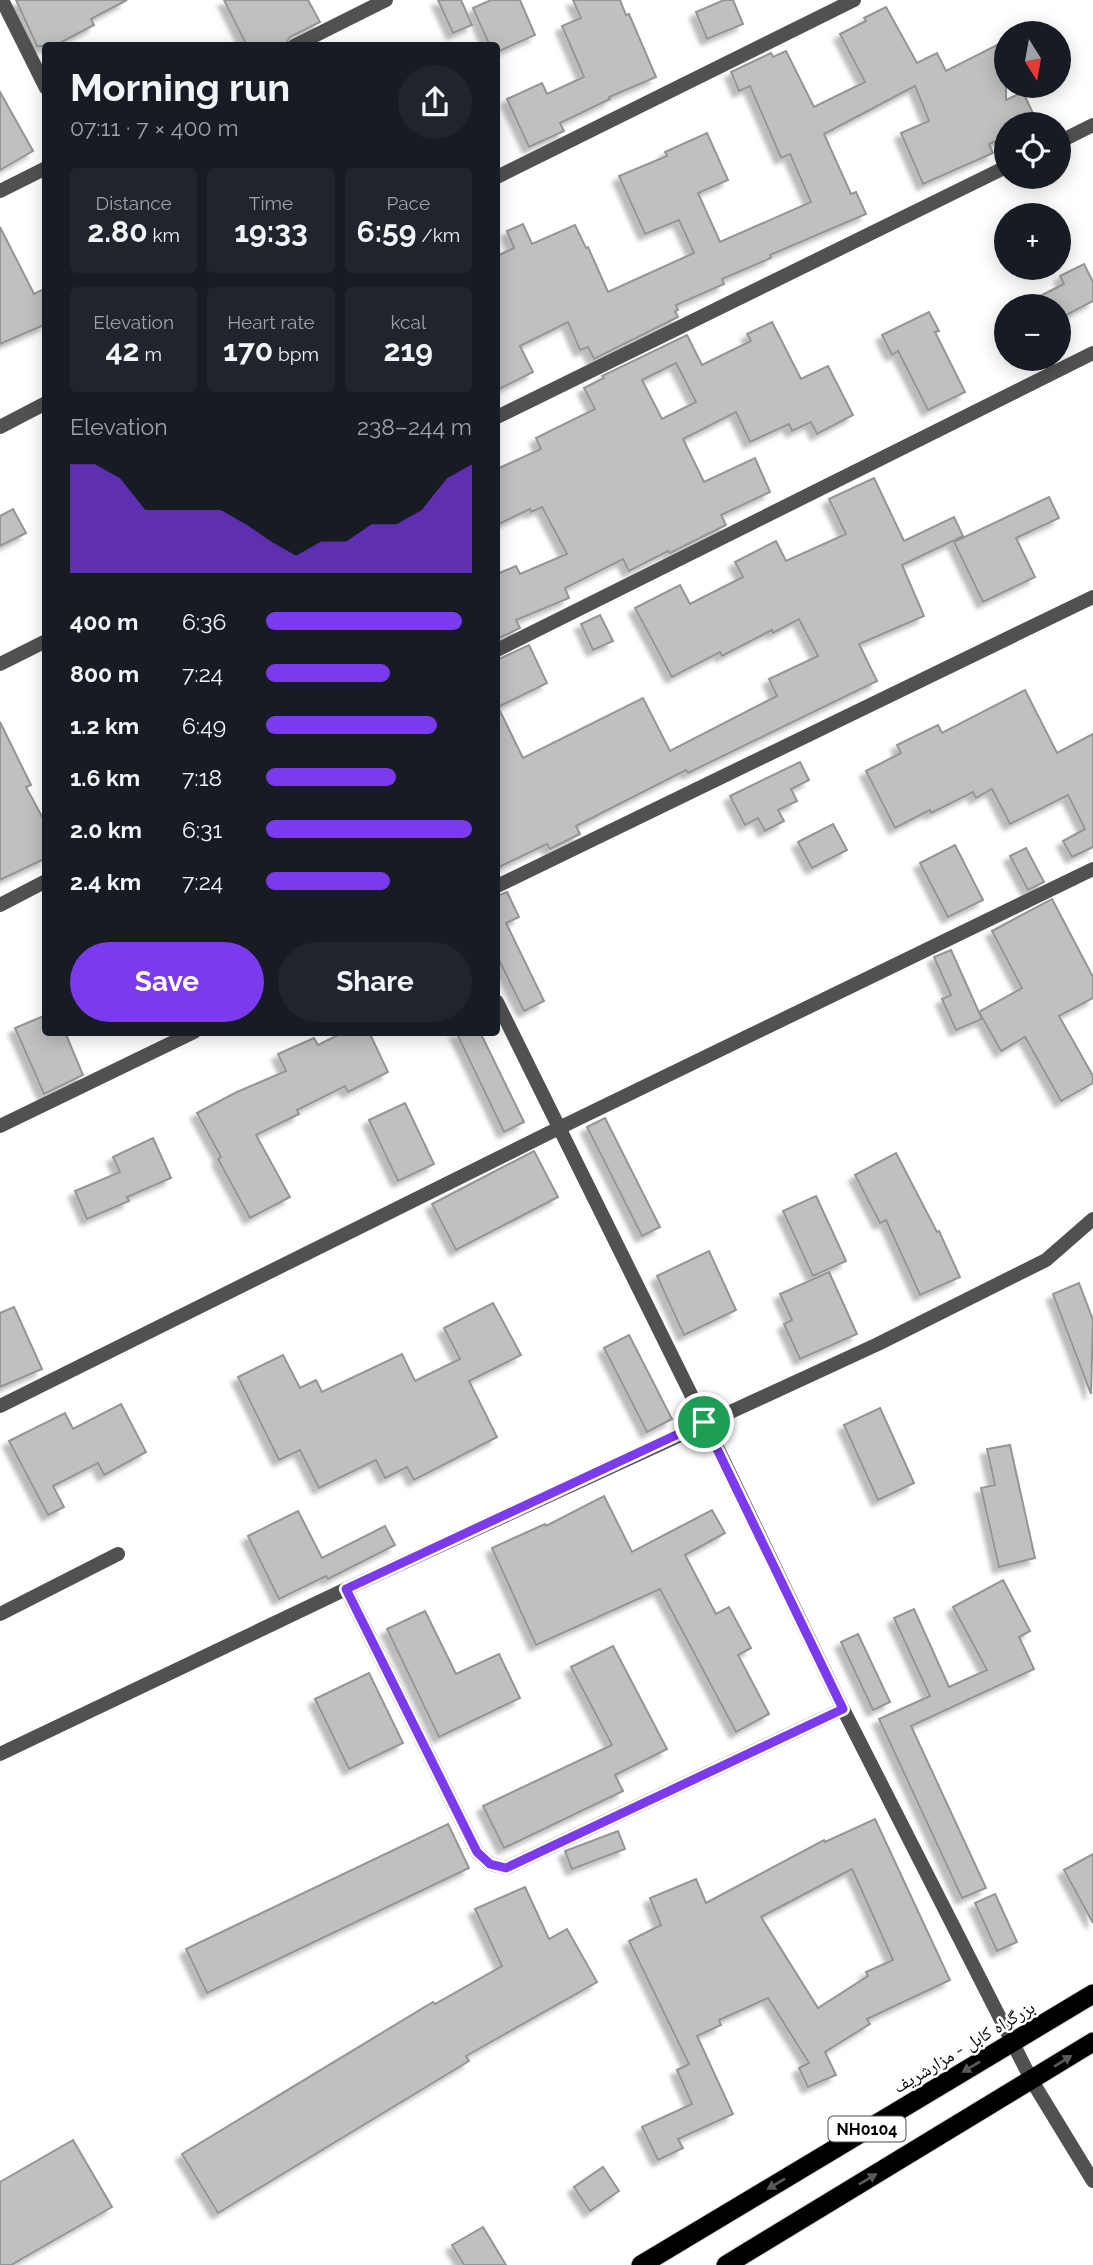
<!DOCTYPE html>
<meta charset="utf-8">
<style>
:root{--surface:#171b24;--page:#20242c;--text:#f1f3f6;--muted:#9ea1a6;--accent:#7c3aed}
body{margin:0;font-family:Raleway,"Noto Naskh Arabic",sans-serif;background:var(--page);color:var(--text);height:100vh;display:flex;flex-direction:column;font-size:26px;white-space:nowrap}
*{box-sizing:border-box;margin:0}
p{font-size:23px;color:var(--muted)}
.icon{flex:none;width:38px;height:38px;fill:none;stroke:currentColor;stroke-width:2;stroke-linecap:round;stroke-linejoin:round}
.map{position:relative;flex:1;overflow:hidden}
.panel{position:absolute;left:42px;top:42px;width:458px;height:994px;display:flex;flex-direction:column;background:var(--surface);border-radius:7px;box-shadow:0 4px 18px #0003}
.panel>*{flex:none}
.needle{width:46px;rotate:169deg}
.controls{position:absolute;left:994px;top:21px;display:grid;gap:14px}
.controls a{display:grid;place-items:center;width:77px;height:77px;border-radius:50%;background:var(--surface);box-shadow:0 4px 18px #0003;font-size:35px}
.pin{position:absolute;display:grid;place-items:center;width:60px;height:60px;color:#fff;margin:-30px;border:4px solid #fff;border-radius:50%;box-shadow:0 2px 7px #0007}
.round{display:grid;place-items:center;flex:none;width:74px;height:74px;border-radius:37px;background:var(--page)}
.headline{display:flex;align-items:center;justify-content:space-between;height:119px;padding:0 28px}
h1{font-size:38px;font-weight:700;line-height:52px}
.stats{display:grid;grid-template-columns:repeat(3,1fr);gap:10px;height:119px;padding:7px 28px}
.stats div{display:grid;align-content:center;border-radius:7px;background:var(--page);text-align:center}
.stats b{font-size:30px;font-weight:700}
.stats small{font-size:19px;font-weight:400}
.stats p{font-size:19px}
.chart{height:196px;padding:14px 28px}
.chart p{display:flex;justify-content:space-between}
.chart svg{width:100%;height:126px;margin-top:7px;fill:var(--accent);opacity:.7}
.primary-button{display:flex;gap:14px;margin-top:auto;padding:14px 28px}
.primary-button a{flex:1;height:80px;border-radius:42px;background:var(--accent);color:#fff;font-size:28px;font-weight:700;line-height:80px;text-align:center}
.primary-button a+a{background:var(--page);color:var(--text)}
ul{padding:0 28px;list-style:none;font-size:23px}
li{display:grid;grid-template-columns:112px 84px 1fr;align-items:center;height:52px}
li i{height:18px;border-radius:9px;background:var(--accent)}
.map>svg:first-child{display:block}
.building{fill:#c0c0c0;stroke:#959595;stroke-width:2;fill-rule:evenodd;filter:url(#shadow)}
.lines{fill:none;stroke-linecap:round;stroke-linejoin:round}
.trunk-casing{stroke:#dbdbdb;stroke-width:21}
.minor{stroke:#515151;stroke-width:14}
.trunk{stroke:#000;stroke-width:19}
.oneway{fill:#595959}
.route-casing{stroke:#fff;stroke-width:14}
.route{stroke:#7c3aed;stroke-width:9}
.labels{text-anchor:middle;stroke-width:5;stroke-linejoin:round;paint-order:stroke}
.shield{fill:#fff;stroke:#4c4c4c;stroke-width:2}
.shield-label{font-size:16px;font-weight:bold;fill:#000}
.street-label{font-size:18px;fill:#000;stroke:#fff}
</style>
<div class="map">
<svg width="1093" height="2265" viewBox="0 0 1093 2265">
<defs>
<filter id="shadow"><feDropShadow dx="-6" dy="6" stdDeviation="2" flood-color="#0004"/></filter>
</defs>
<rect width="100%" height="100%" fill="#fff"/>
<!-- building -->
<g class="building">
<polygon points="16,0 127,0 91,19 94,25 54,46 37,46"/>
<polygon points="224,0 308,0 320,22 290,37 284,46 247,46"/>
<polygon points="438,0 461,0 472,25 453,33"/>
<polygon points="491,0 520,0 535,35 497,52 497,46 490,46 473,8"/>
<polygon points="573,0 620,0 626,15 629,14 656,77 609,97 610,99 560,123 564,131 529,147 507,99 542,83 547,94 584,77 562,26 581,18"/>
<polygon points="724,0 733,0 743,24 707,39 696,12"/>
<polygon points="886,7 917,63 937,53 946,71 999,44 1006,58 1006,100 1023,92 1038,124 1006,124 1006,137 989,144 993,153 923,184 901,133 929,121 915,86 824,134 851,194 856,192 866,214 770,255 771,258 722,279 724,284 676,305 678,310 675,311 678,317 594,359 588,347 580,350 568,322 520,346 533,372 497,390 497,256 514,248 507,231 523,224 532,244 575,225 586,248 588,247 608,292 694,253 679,220 645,234 619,176 667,156 665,152 707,133 728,180 698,193 720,242 811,202 790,154 781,158 750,86 739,91 731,72 771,53 773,57 786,51 814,107 865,82 840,34 866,21 864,18"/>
<polygon points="0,92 33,151 0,170"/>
<polygon points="0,227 34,294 46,288 46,324 0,344"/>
<polygon points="1084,264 1093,282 1093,301 1059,319 1059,306 1020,306 1064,284 1060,276"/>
<polygon points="929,312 939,331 935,332 965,392 928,410 898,351 892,355 882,335"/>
<path d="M772 322 801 379 828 366 853 415 817 434 811 422 792 431 789 424 750 442 736 412 683 439 704 482 755 458 770 492 721 515 726 525 670 553 668 551 629 571 623 559 565 588 569 598 516 620 520 628 497 639V574L516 566 520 574 567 554 542 507 531 512 530 509 497 525V469L541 449 536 438 595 409 584 388 604 378 602 376 687 335 702 365 751 341 747 334ZM676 363 696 402 662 419 642 380Z"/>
<polygon points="874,478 904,541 954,517 963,536 902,565 924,616 859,644 877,681 688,773 686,770 576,826 580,834 550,849 547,844 497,868 497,660 529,645 547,683 498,707 523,758 643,698 670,751 777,696 769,679 818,656 799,619 773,633 772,630 722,656 720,652 672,677 635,608 680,585 690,604 743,577 735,562 776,541 786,561 846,534 829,499"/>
<polygon points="1049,497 1059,518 1016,538 1035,577 983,602 954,542"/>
<polygon points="13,509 26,533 0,546 0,516"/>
<polygon points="600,615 613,641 593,650 581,624"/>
<polygon points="1025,690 1057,753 1093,734 1093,847 1072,857 1063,841 1085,829 1068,795 1010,824 992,789 976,798 973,792 931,813 930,810 895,828 866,771 901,753 897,745 938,725 942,733"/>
<polygon points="0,722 31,785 26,787 46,824 46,858 0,880"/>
<polygon points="800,762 809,780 791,789 797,801 778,810 784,821 765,831 758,818 745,825 730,796"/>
<polygon points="833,824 847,850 812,868 798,842"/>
<polygon points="955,845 983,900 948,917 920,863"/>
<polygon points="1026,848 1044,882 1028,890 1010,856"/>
<polygon points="507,892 519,917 506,923 544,1001 524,1011 497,956 497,896"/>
<polygon points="1052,899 1093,977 1093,998 1059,1016 1093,1076 1093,1083 1061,1101 1025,1037 1001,1051 979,1012 1022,988 992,931"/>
<polygon points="951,950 982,1019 956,1030 942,999 951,995 934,957"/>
<polygon points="46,1015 46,1032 65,1032 83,1075 44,1094 15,1028"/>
<polygon points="344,1032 369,1032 388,1072 348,1092 345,1086 297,1110 299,1114 256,1135 290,1197 250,1218 218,1159 221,1157 197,1113 237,1092 286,1071 278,1054 314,1038 318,1045"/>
<polygon points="456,1032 480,1032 524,1122 504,1132"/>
<polygon points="405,1103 434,1164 398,1181 369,1120"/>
<polygon points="605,1118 660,1227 642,1236 587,1127"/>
<polygon points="153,1138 171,1178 127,1197 129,1201 87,1219 75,1191 120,1172 113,1157"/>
<polygon points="534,1151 558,1197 456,1250 432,1204"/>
<polygon points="896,1153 937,1232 939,1231 960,1277 920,1295 886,1220 880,1223 855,1175"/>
<polygon points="816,1196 846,1261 813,1276 783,1211"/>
<polygon points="709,1251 736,1310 684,1335 657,1276"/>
<polygon points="829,1272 857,1334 800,1359 784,1324 792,1320 780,1294"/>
<polygon points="1079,1283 1093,1320 1091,1394 1053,1294"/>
<polygon points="493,1303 521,1355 469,1381 497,1437 414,1480 407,1467 385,1478 376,1460 319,1488 300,1450 279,1460 238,1377 283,1355 300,1388 316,1380 322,1392 402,1354 415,1381 460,1359 444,1328"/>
<polygon points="14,1307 42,1369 0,1387 0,1313"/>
<polygon points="629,1335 672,1419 647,1432 604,1348"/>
<polygon points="121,1404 146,1452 104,1475 98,1463 53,1486 64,1507 48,1515 9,1441 65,1413 73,1429"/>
<polygon points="880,1408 914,1483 878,1500 844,1425"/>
<polygon points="1010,1445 1035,1558 999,1567 981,1488 995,1485 987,1449"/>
<polygon points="604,1496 632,1552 712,1510 725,1533 685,1555 716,1614 729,1607 751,1648 738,1655 769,1714 736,1732 660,1589 536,1645 492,1548 545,1524 546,1526"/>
<polygon points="298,1511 322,1558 385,1526 395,1545 328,1579 326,1576 279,1599 248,1536"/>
<polygon points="1003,1580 1030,1631 1019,1637 1034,1669 911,1726 986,1888 962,1898 879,1719 930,1696 894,1618 914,1609 949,1687 987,1670 953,1607"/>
<polygon points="425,1611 456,1674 499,1654 520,1698 439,1737 387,1629"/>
<polygon points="858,1634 890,1702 873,1710 841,1642"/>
<polygon points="613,1646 667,1749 615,1775 623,1791 504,1848 483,1806 612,1745 571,1667"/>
<polygon points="369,1673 403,1743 349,1769 315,1699"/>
<path d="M875 1819 950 1980 867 2019 870 2024 825 2052 836 2075 808 2087 799 2068 809 2063 768 1998 719 2020 721 2025 697 2036 733 2114 678 2139 683 2148 658 2160 642 2127 692 2104 677 2070 689 2064 629 1941 661 1925 650 1898 696 1879 706 1903 824 1840 825 1842ZM852 1869 893 1960 866 1972 868 1976 818 2008 761 1917Z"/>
<polygon points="448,1824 469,1868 207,1993 186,1949"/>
<polygon points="618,1831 625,1849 572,1869 565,1851"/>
<polygon points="1093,1854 1093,1923 1064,1870"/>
<polygon points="525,1887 549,1939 567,1929 597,1982 466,2056 469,2061 218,2213 182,2154 433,2002 435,2004 502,1966 475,1909"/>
<polygon points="995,1894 1017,1942 997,1951 975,1903"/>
<polygon points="73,2140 112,2207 11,2265 0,2265 0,2182"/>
<polygon points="603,2167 619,2191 590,2211 574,2187"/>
<polygon points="483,2227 506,2265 464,2265 452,2245"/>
</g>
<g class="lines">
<!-- trunk casing -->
<g class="trunk-casing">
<g id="trunk">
<polyline points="641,2265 1093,1994"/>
<polyline points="726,2265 1093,2042"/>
</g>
</g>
<!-- minor -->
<g class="minor">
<polyline points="2,0 46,88"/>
<polyline points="294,46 386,0"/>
<polyline points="1059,142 1093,125"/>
<polyline points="497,177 854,0"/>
<polyline points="0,191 46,168"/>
<polyline points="497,417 1006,167"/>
<polyline points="0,427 46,403"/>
<polyline points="497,650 1093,353"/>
<polyline points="0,664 46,641"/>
<polyline points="497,886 1093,597"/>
<polyline points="0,905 46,881"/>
<polyline points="497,1002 719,1451 843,1709 1032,2081 1093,2181"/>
<polyline points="0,1126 194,1032"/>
<polyline points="0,1406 559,1128 1093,869"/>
<polyline points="346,1589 477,1852 490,1864 506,1868 843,1709"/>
<polyline points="0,1614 118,1554"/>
<polyline points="0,1754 346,1589 878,1344 1046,1260 1093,1219"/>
</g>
<!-- trunk -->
<use href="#trunk" class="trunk"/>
</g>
<!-- one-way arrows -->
<defs><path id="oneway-solid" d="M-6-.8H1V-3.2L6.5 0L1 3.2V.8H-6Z" transform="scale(1.75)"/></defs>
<g class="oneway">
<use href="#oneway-solid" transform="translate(1063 2061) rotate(-32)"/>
<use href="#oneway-solid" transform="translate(971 2067) rotate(149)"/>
<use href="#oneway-solid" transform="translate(868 2179) rotate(-31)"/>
<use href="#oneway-solid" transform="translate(776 2184) rotate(149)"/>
</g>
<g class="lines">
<!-- route casing -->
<g class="route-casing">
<polygon id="route" points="704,1422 843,1709 506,1868 490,1864 477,1852 346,1589"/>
</g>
<!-- route -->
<use href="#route" class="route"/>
</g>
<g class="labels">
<!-- shield labels -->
<rect class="shield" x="828.5" y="2116.5" width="77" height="25" rx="5"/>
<g class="shield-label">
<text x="867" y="2135">NH0104</text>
</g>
<!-- street labels -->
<g class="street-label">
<text transform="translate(964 2047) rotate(-31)" y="6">بزرگراه کابل - مزارشریف</text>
</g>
</g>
</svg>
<div class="controls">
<a><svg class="needle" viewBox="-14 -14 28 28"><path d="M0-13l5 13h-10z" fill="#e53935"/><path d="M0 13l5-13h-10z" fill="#9ea1a6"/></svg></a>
<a><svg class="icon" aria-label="locate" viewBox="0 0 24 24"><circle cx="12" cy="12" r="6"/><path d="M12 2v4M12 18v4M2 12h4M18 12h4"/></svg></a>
<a>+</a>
<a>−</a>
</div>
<div class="pin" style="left:704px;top:1422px;background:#1e9e55"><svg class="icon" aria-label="arrive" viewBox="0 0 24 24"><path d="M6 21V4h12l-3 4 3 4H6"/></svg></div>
<section class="panel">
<div class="headline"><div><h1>Morning run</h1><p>07:11 · 7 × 400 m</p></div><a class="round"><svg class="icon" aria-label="share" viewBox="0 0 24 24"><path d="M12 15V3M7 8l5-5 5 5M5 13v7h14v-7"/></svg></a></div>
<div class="stats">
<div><p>Distance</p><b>2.80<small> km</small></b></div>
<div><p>Time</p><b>19:33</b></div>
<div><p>Pace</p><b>6:59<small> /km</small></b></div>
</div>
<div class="stats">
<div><p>Elevation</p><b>42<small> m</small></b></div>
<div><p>Heart rate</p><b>170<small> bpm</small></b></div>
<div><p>kcal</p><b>219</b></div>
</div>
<div class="chart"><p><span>Elevation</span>238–244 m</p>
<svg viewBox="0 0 160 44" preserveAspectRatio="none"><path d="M0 44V6L10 6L20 11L30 22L40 22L50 22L60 22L70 27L80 33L90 38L100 33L110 33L120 27L130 27L140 22L150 11L160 6V44z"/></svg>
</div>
<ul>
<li><b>400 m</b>6:36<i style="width:95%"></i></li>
<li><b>800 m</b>7:24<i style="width:60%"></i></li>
<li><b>1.2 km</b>6:49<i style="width:83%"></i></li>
<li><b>1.6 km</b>7:18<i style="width:63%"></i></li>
<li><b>2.0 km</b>6:31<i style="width:100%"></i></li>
<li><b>2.4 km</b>7:24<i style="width:60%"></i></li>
</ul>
<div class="primary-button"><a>Save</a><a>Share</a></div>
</section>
</div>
